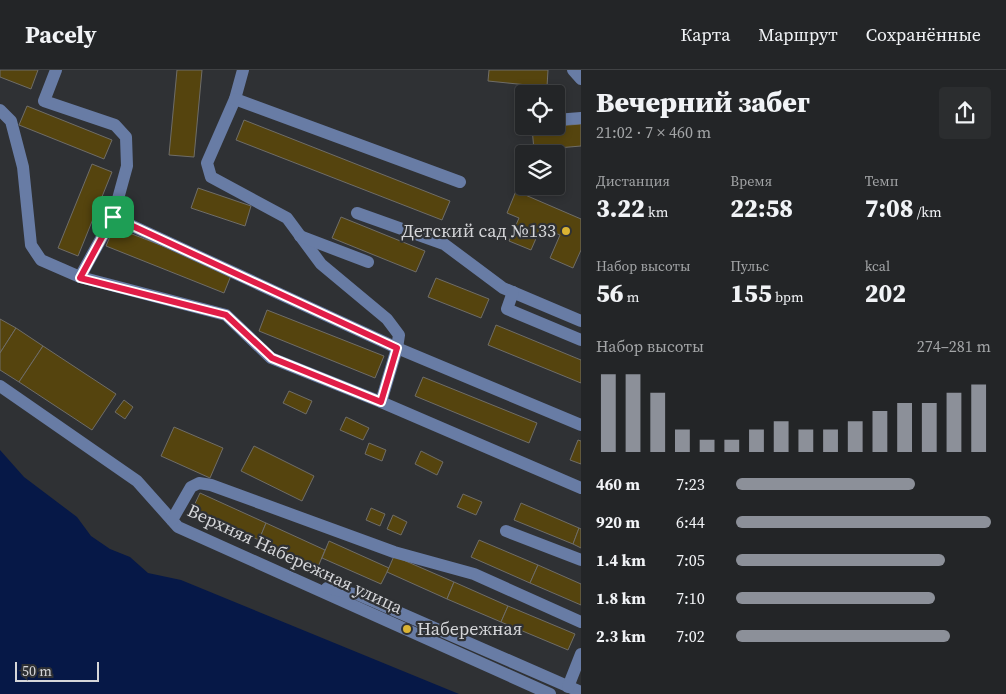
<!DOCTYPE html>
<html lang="ru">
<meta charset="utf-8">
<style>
:root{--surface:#232527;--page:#2b2d2f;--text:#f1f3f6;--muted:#a3a5a7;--line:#404244;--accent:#8c9099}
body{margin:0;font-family:"Source Serif 4",serif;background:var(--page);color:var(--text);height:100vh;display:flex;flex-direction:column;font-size:19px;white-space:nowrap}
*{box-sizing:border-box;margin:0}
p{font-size:16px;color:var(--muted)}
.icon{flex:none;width:28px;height:28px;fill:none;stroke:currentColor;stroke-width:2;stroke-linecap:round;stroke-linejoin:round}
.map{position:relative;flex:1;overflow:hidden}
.side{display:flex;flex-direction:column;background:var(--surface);width:425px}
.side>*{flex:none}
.controls{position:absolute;left:515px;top:15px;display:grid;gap:10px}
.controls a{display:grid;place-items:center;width:50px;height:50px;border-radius:5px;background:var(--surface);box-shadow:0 2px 8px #0003,0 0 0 1px var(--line);font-size:25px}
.scale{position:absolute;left:15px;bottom:12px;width:84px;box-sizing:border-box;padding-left:5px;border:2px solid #d5d6d9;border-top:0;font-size:14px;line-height:18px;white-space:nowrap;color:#d5d6d9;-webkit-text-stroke:4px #2f3134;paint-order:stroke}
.pin{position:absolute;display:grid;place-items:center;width:42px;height:42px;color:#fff;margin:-21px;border-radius:10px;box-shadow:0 2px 8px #0006}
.round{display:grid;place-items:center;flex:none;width:52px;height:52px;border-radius:5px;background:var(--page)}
.summary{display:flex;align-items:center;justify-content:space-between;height:85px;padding:0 15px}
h1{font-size:28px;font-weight:800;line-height:38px}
.metrics{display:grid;grid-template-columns:repeat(3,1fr);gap:8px;height:85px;padding:5px 15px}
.metrics div{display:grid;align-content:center}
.metrics b{font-size:25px;font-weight:800}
.metrics small{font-size:14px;font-weight:400}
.metrics p{font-size:14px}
.chart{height:140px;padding:10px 15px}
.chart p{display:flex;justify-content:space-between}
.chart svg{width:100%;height:90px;margin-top:5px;stroke:var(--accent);stroke-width:6}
ul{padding:0 15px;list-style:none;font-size:16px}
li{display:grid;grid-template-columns:80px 60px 1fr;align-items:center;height:38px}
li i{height:12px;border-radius:6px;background:var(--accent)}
header{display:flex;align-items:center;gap:30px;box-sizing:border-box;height:70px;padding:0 25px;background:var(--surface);border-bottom:1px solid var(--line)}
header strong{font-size:24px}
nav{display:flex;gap:28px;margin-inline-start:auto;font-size:18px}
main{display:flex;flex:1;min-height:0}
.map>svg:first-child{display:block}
.water{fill:#061847}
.building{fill:#55440e;stroke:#6f6d68}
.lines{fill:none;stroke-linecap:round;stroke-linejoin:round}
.minor{stroke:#687ca5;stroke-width:12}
.route-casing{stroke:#fff;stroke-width:10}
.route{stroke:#e11d48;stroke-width:6}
.poi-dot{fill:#dab333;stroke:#2f3134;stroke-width:2}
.labels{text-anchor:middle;stroke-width:4.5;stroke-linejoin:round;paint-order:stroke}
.poi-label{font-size:18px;fill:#d5d6d9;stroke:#2f3134;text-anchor:end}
.street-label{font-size:18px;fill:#d5d6d9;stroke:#2f3134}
</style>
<header>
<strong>Pacely</strong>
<nav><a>Карта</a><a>Маршрут</a><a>Сохранённые</a></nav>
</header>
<main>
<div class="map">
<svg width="581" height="624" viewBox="0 0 581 624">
<rect width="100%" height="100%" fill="#2f3134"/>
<!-- water -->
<polygon class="water" points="0,380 24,407 77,447 91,466 110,479 130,487 148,503 181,510 459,624 0,624"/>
<!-- building -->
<g class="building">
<polygon points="0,0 38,0 31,19 0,7"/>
<polygon points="177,0 202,0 194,87 169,85"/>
<polygon points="489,0 548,0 547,17 488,11"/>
<polygon points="27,36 112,70 104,89 19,55"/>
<polygon points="244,50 450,131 442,150 236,70"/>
<polygon points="581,54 581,76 534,80 532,58"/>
<polygon points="92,94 112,102 78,186 58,178"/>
<polygon points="198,118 251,136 245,156 191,138"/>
<polygon points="516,121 581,149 581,180 573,198 550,188 560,165 541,157 531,180 509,171 519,148 507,143"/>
<polygon points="341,147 425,181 416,202 332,168"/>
<polygon points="114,157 232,203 224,223 106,176"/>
<polygon points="436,208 489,229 481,248 428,227"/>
<polygon points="267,240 384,286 375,308 259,261"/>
<polygon points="0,249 16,258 0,283"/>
<polygon points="496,255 581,290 581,313 488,275"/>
<polygon points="16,258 43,276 19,312 0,300 0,283"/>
<polygon points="43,276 116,324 92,360 19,312"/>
<polygon points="423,307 537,353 529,373 415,326"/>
<polygon points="289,321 312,331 306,344 283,333"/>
<polygon points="124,330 133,337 125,349 115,342"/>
<polygon points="346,347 369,358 363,370 340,360"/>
<polygon points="174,357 223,378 210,408 161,386"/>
<polygon points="578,370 581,371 581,394 570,390"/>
<polygon points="369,373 386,380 382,391 365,384"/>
<polygon points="254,376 314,406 302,431 241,401"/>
<polygon points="421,381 443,392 437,405 415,394"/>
<polygon points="200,423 266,453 259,470 192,440"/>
<polygon points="463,424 482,432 476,445 457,437"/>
<polygon points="521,433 579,458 573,474 514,450"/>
<polygon points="371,438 385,444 380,456 366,450"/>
<polygon points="393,445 407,452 401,465 387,459"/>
<polygon points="266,453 325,480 318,497 259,470"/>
<polygon points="579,458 581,459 581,478 573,474"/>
<polygon points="479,470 538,495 530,513 471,487"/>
<polygon points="329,471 389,498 381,514 322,488"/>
<polygon points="394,486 454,512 447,529 387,502"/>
<polygon points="538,495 581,514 581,535 530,513"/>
<polygon points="454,512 508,536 501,552 447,529"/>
<polygon points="508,536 575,564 568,580 501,552"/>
</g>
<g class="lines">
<!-- minor -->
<g class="minor">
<polyline points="56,0 44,31 115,55 126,67 127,96 113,147 80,207"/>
<polyline points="243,0 235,29 207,93 211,107 287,148 321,194 387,249 399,265 397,278 381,332"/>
<polyline points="573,0 581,9"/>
<polyline points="235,29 460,112"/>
<polyline points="0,40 11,51 23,97 31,175 41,190 80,207 226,245 271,288 381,332 581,418"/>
<polyline points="556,50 581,48"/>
<polyline points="357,143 444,174 503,218 581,251"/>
<polyline points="113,147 397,278 581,355"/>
<polyline points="300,166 368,192"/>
<polyline points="513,222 507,239 581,270"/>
<polyline points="0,316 137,411 178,457 550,624"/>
<polyline points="172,450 191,417 199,413 211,415 394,482 474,504 581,552"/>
<polyline points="506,461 581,490"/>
<polyline points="327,518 359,525 581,622"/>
<polyline points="568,617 581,584"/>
</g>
</g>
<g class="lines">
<!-- route casing -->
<g class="route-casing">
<polygon id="route" points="113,147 397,278 381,332 272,288 226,245 80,208"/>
</g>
<!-- route -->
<use href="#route" class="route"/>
</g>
<!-- markers -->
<g class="poi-dot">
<circle cx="566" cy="161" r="5"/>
<circle cx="407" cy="559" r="5"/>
</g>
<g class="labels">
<!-- poi labels -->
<g class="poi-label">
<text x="556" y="167">Детский сад №133</text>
<text x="417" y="565" text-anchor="start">Набережная</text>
</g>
<!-- street labels -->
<g class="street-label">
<text transform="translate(295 489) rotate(25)" y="6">Верхняя Набережная улица</text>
</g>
</g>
</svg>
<div class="controls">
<a><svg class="icon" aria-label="locate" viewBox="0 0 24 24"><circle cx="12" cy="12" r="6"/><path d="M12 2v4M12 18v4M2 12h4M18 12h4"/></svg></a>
<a><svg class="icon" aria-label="layers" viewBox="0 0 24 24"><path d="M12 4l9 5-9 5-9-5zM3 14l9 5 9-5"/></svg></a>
</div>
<div class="scale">50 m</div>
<div class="pin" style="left:113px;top:147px;background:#1e9e55"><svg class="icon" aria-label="arrive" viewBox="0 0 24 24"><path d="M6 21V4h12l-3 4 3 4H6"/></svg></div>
</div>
<section class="side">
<div class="summary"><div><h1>Вечерний забег</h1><p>21:02 · 7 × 460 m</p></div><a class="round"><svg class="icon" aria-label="share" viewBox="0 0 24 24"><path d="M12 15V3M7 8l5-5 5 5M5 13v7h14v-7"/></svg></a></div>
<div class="metrics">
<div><p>Дистанция</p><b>3.22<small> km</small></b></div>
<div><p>Время</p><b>22:58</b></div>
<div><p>Темп</p><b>7:08<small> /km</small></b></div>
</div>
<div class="metrics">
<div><p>Набор высоты</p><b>56<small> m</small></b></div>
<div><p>Пульс</p><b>155<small> bpm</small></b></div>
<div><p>kcal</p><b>202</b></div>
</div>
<div class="chart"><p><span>Набор высоты</span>274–281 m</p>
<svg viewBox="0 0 160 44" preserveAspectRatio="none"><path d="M5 44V6M15 44V6M25 44V15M35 44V33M45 44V38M55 44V38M65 44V33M75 44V29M85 44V33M95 44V33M105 44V29M115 44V24M125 44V20M135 44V20M145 44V15M155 44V11"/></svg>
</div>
<ul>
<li><b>460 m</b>7:23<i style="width:70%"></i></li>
<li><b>920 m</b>6:44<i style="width:100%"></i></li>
<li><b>1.4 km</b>7:05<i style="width:82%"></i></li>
<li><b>1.8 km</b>7:10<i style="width:78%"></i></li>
<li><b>2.3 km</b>7:02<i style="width:84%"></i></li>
</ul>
</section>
</main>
